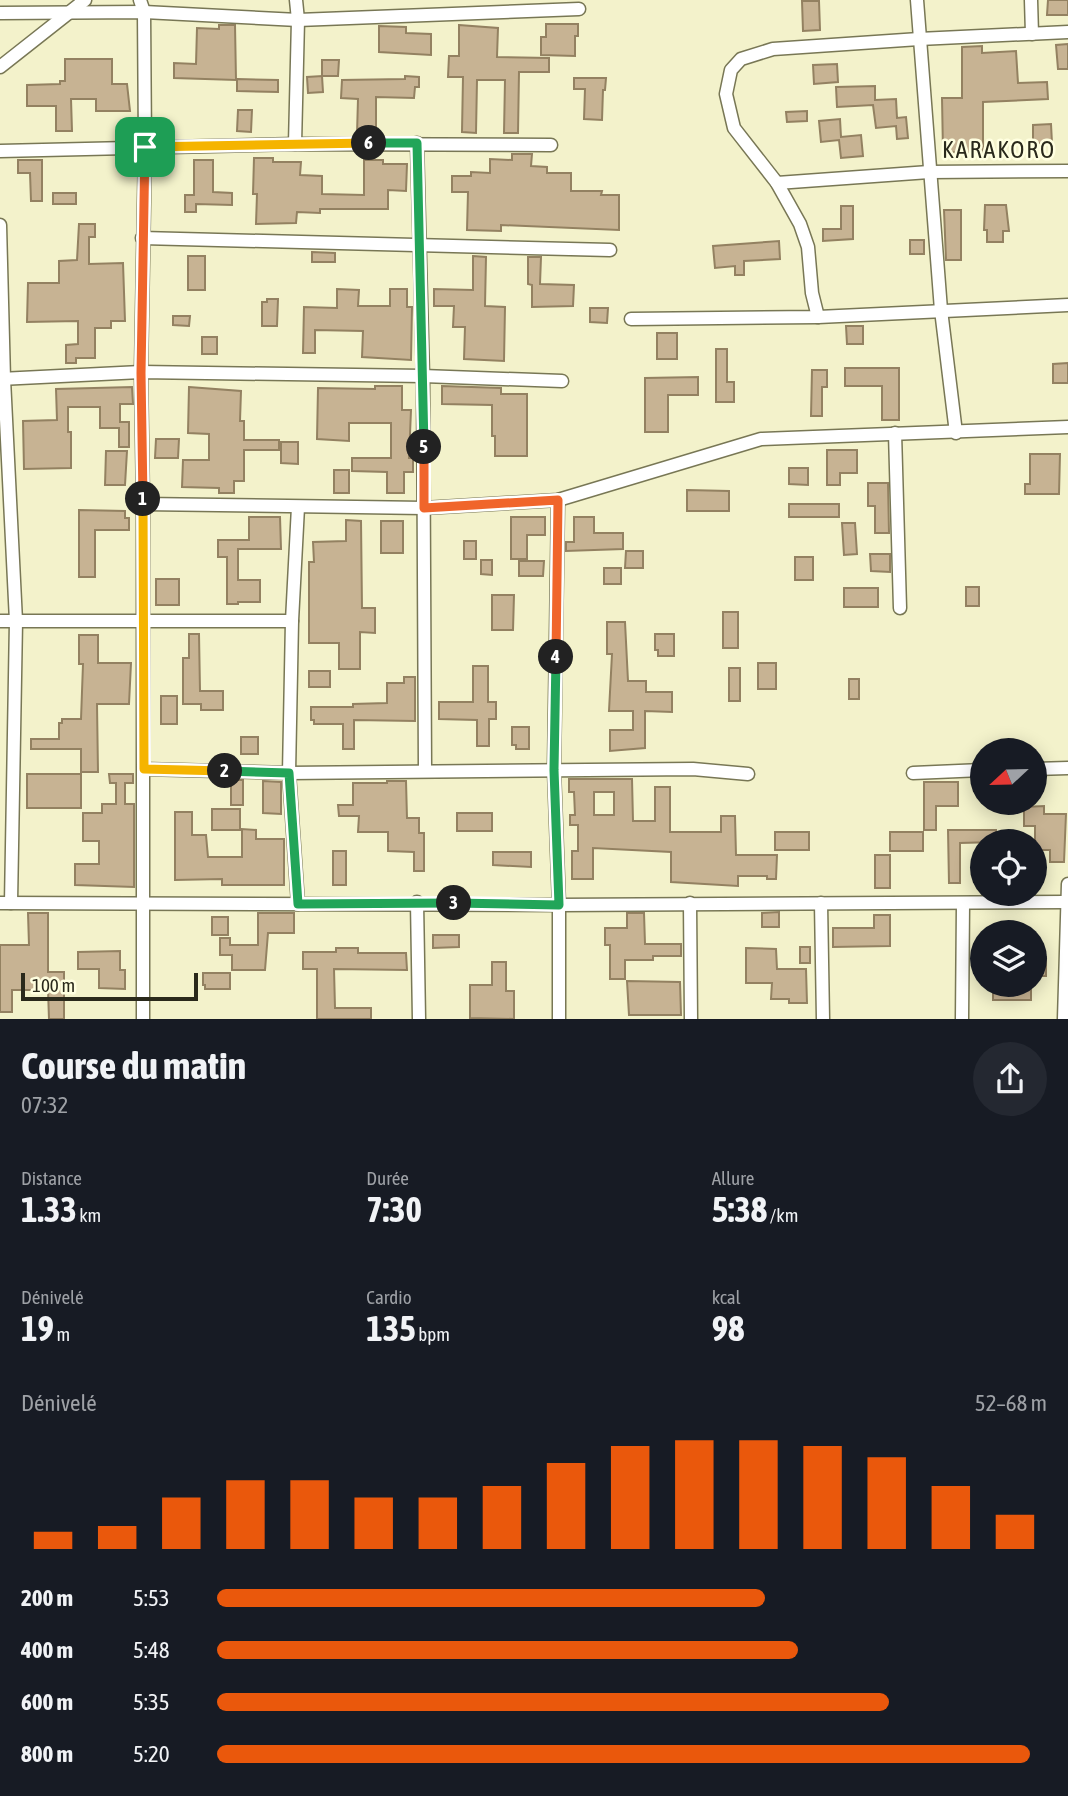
<!DOCTYPE html>
<html lang="fr">
<meta charset="utf-8">
<style>
:root{--surface:#171b24;--page:#242831;--text:#f1f3f6;--muted:#9ea1a6;--accent:#ea580c}
body{margin:0;font-family:"Asap Condensed",sans-serif;background:var(--page);color:var(--text);height:100vh;display:flex;flex-direction:column;font-size:26px;white-space:nowrap}
*{box-sizing:border-box;margin:0}
p{font-size:23px;color:var(--muted)}
.icon{flex:none;width:38px;height:38px;fill:none;stroke:currentColor;stroke-width:2;stroke-linecap:round;stroke-linejoin:round}
.map{position:relative;height:1019px;overflow:hidden}
.details{display:flex;flex-direction:column;background:var(--surface);flex:1}
.details>*{flex:none}
.needle{width:46px;rotate:248deg}
.controls{position:absolute;left:970px;top:738px;display:grid;gap:14px}
.controls a{display:grid;place-items:center;width:77px;height:77px;border-radius:50%;background:var(--surface);box-shadow:0 4px 18px #0003;font-size:35px}
.scale{position:absolute;left:21px;bottom:18px;width:177px;box-sizing:border-box;padding-left:7px;border:4px solid #2a291b;border-top:0;font-size:19px;line-height:24px;white-space:nowrap;color:#2a291b;-webkit-text-stroke:5px #ffffe0;paint-order:stroke}
.pin{position:absolute;display:grid;place-items:center;width:60px;height:60px;color:#fff;margin:-30px;border-radius:14px;box-shadow:0 4px 10px #0006}
.km{position:absolute;width:35px;height:35px;margin:-18px;border-radius:50%;background:#222;color:#fff;font-size:19px;line-height:35px;text-align:center}
.round{display:grid;place-items:center;flex:none;width:74px;height:74px;border-radius:37px;background:var(--page)}
.head{display:flex;align-items:center;justify-content:space-between;height:119px;padding:0 21px}
h1{font-size:38px;font-weight:700;line-height:52px}
.figures{display:grid;grid-template-columns:repeat(3,1fr);gap:10px;height:119px;padding:7px 21px}
.figures div{display:grid;align-content:center}
.figures b{font-size:35px;font-weight:700}
.figures small{font-size:19px;font-weight:400}
.figures p{font-size:19px}
.chart{height:196px;padding:14px 21px}
.chart p{display:flex;justify-content:space-between}
.chart svg{width:100%;height:126px;margin-top:7px;stroke:var(--accent);stroke-width:6}
ul{padding:0 21px;list-style:none;font-size:23px}
li{display:grid;grid-template-columns:112px 84px 1fr;align-items:center;height:52px}
li i{height:18px;border-radius:9px;background:var(--accent)}
.map>svg:first-child{display:block}
.building{fill:#c7b393;stroke:#938161;stroke-width:2;fill-rule:evenodd}
.lines{fill:none;stroke-linecap:round;stroke-linejoin:round}
.minor-casing{stroke:#787755;stroke-width:15}
.minor{stroke:#fff;stroke-width:12}
.split-1-casing{stroke:#fff;stroke-width:14}
.split-2-casing{stroke:#fff;stroke-width:14}
.split-3-casing{stroke:#fff;stroke-width:14}
.split-4-casing{stroke:#fff;stroke-width:14}
.split-5-casing{stroke:#fff;stroke-width:14}
.split-6-casing{stroke:#fff;stroke-width:14}
.split-7-casing{stroke:#fff;stroke-width:14}
.split-1{stroke:#f0652b;stroke-width:9}
.split-2{stroke:#f5b400;stroke-width:9}
.split-3{stroke:#22a559;stroke-width:9}
.split-4{stroke:#22a559;stroke-width:9}
.split-5{stroke:#f0652b;stroke-width:9}
.split-6{stroke:#22a559;stroke-width:9}
.split-7{stroke:#f5b400;stroke-width:9}
.labels{text-anchor:middle;stroke-width:5;stroke-linejoin:round;paint-order:stroke}
.quarter-label{font-size:24px;letter-spacing:2px;fill:#2a291b;stroke:#ffffe0}
</style>
<div class="map">
<svg width="1068" height="1019" viewBox="0 0 1068 1019">
<rect width="100%" height="100%" fill="#f3f2cb"/>
<!-- building -->
<g class="building">
<polygon points="1048,0 1068,0 1068,15 1047,15"/>
<polygon points="802,1 819,1 820,30 803,31"/>
<polygon points="546,24 578,24 578,36 575,36 575,56 541,55 541,37 546,37"/>
<polygon points="219,25 235,25 236,80 174,78 174,63 196,64 197,28 219,29"/>
<polygon points="459,25 498,28 497,57 549,58 549,72 519,72 518,133 504,133 505,80 477,80 476,133 462,132 463,77 448,77 449,56 459,56"/>
<polygon points="379,26 406,27 406,33 431,34 431,55 379,52"/>
<polygon points="1068,44 1068,69 1058,69 1056,45"/>
<polygon points="982,46 982,53 1016,51 1018,83 1047,82 1048,99 983,102 983,153 943,152 942,98 962,98 962,47"/>
<polygon points="65,59 112,59 112,84 127,84 130,111 96,111 96,99 71,99 72,131 56,131 56,106 27,106 27,85 60,84 60,81 65,81"/>
<polygon points="322,60 339,60 338,76 322,76"/>
<polygon points="837,64 838,82 814,84 813,65"/>
<polygon points="322,76 323,92 308,93 307,77"/>
<polygon points="405,76 419,77 419,87 415,87 414,98 376,97 376,134 357,134 358,99 341,98 342,80 405,79"/>
<polygon points="574,78 606,78 605,90 603,90 602,120 584,119 585,89 574,89"/>
<polygon points="237,79 278,80 278,92 237,91"/>
<polygon points="875,86 875,100 896,99 897,118 906,117 908,138 897,139 896,126 876,128 873,105 837,107 836,87"/>
<polygon points="238,110 252,110 251,132 237,131"/>
<polygon points="807,111 807,121 787,122 786,112"/>
<polygon points="840,119 841,137 861,135 863,156 841,158 839,140 821,142 819,121"/>
<polygon points="1051,124 1052,143 1033,144 1033,125"/>
<polygon points="512,154 532,154 531,166 547,167 547,173 571,173 571,191 602,191 601,195 619,195 619,230 501,225 501,231 467,230 468,192 452,192 452,176 471,176 471,172 490,173 490,159 512,160"/>
<polygon points="254,158 273,158 273,162 301,162 300,175 322,176 322,194 364,195 364,160 383,160 383,164 407,164 406,191 388,190 388,209 320,209 320,213 297,212 296,223 256,224 257,194 253,194"/>
<polygon points="18,160 42,160 42,201 31,201 30,173 18,173"/>
<polygon points="194,160 213,160 213,192 232,193 232,205 196,204 196,212 185,212 185,195 194,195"/>
<rect x="53" y="193" width="23" height="11"/>
<polygon points="985,205 1006,205 1009,231 1003,231 1003,242 987,242 987,230 984,230"/>
<polygon points="841,206 853,206 853,239 823,241 823,229 841,229"/>
<polygon points="944,210 961,210 961,260 946,260"/>
<polygon points="79,224 95,224 95,237 89,237 89,264 123,263 125,321 111,321 111,328 95,328 95,358 76,358 76,363 66,363 66,345 78,344 78,321 27,322 28,283 59,283 59,261 77,260"/>
<rect x="910" y="240" width="14" height="14"/>
<polygon points="779,241 780,259 744,261 744,275 735,275 735,266 715,268 713,246"/>
<polygon points="312,252 335,253 335,262 312,262"/>
<rect x="188" y="256" width="17" height="34"/>
<polygon points="473,256 486,257 485,306 505,307 504,361 464,359 465,327 453,327 454,306 434,306 434,289 473,290"/>
<polygon points="528,257 541,257 540,284 574,285 573,306 532,307 532,285 528,284"/>
<polygon points="337,289 359,290 358,306 390,306 390,289 407,289 407,307 412,307 411,360 362,357 363,331 315,330 315,353 303,353 304,307 337,308"/>
<polygon points="267,299 278,299 277,326 262,326 262,302 267,302"/>
<polygon points="590,308 608,308 607,323 590,322"/>
<polygon points="173,316 190,316 189,326 173,325"/>
<polygon points="846,326 863,326 863,344 847,344"/>
<rect x="657" y="333" width="20" height="26"/>
<rect x="202" y="337" width="15" height="17"/>
<polygon points="716,349 727,349 727,382 734,382 734,402 716,402"/>
<polygon points="1068,363 1068,383 1053,383 1053,364"/>
<polygon points="845,368 899,368 899,420 882,420 882,386 845,386"/>
<polygon points="812,370 827,370 827,387 822,387 822,416 811,416"/>
<polygon points="698,377 698,395 668,395 668,432 645,432 645,378"/>
<polygon points="375,386 402,386 402,410 411,410 409,458 413,458 413,472 404,472 404,493 387,493 387,472 352,471 352,458 391,458 391,423 349,423 349,441 317,439 318,388 375,389"/>
<polygon points="442,386 501,388 501,394 527,394 527,456 495,456 495,436 492,436 492,405 442,404"/>
<polygon points="132,387 133,404 120,404 120,422 129,422 129,447 119,447 119,428 100,428 100,407 68,407 68,432 71,432 71,468 24,469 23,421 57,420 56,389"/>
<polygon points="189,387 241,391 240,421 244,421 244,440 279,440 279,450 244,450 244,481 234,481 234,493 219,493 219,488 182,487 183,460 209,460 209,434 188,433"/>
<polygon points="156,439 179,439 178,458 155,458"/>
<polygon points="281,442 298,442 298,464 281,463"/>
<polygon points="827,450 857,450 857,473 840,473 840,485 827,485"/>
<polygon points="106,451 127,451 125,485 105,485"/>
<polygon points="1030,454 1060,454 1059,494 1025,494 1025,484 1030,484"/>
<polygon points="789,468 808,468 808,485 789,484"/>
<rect x="334" y="470" width="15" height="23"/>
<polygon points="868,483 888,483 889,533 875,533 875,506 868,506"/>
<polygon points="687,490 729,491 729,511 687,511"/>
<rect x="789" y="504" width="50" height="13"/>
<polygon points="79,510 125,511 125,518 129,518 129,530 95,530 95,577 79,577"/>
<polygon points="249,517 280,517 281,549 238,549 238,580 260,580 260,602 238,602 238,604 227,604 227,557 218,557 218,540 249,540"/>
<polygon points="511,517 545,517 545,535 527,535 527,559 511,559"/>
<polygon points="574,517 594,517 594,533 623,533 623,549 566,551 566,542 574,542"/>
<polygon points="346,520 361,521 362,608 375,608 375,633 360,632 360,669 339,669 339,643 309,643 309,562 314,562 313,542 346,541"/>
<rect x="381" y="521" width="22" height="32"/>
<polygon points="842,523 855,523 857,554 844,555"/>
<rect x="464" y="541" width="12" height="18"/>
<polygon points="626,551 643,551 643,568 625,568"/>
<polygon points="870,554 890,554 890,572 871,571"/>
<rect x="795" y="557" width="18" height="23"/>
<polygon points="481,560 492,560 492,575 481,574"/>
<polygon points="519,561 544,561 543,576 519,576"/>
<rect x="604" y="568" width="17" height="16"/>
<rect x="156" y="579" width="23" height="26"/>
<rect x="966" y="587" width="13" height="19"/>
<rect x="844" y="588" width="34" height="19"/>
<polygon points="492,595 514,595 513,630 492,630"/>
<rect x="723" y="612" width="15" height="36"/>
<polygon points="607,622 625,622 628,681 646,681 646,692 672,692 672,712 645,711 645,748 610,751 610,730 633,730 633,711 609,711 612,654 607,654"/>
<polygon points="189,634 199,634 200,691 223,691 223,710 201,710 201,704 183,704 183,658 189,658"/>
<polygon points="655,634 674,634 674,656 658,656 658,650 655,650"/>
<polygon points="79,635 98,635 98,663 131,663 129,704 97,704 98,772 81,772 81,749 31,749 31,739 59,739 59,723 62,723 62,719 81,719 83,664 79,664"/>
<rect x="758" y="663" width="18" height="26"/>
<polygon points="473,666 488,666 488,702 496,702 496,719 489,719 489,746 477,746 477,720 439,719 439,702 473,702"/>
<rect x="729" y="668" width="11" height="33"/>
<rect x="309" y="671" width="21" height="16"/>
<polygon points="404,677 415,677 415,721 354,720 354,749 343,749 343,724 314,724 314,720 311,720 311,707 353,707 353,704 387,703 387,683 404,683"/>
<rect x="849" y="679" width="10" height="20"/>
<rect x="161" y="696" width="16" height="28"/>
<polygon points="512,727 529,727 529,749 516,749 516,745 512,745"/>
<rect x="241" y="737" width="17" height="17"/>
<rect x="27" y="774" width="54" height="34"/>
<polygon points="109,774 133,774 133,783 125,783 125,804 134,804 134,887 75,885 75,864 99,864 99,841 83,841 83,813 102,813 102,804 116,804 116,783 110,783"/>
<path d="M569 779H632L633 821H655V787H670V832H721V816H735L736 855H777L776 879H767V876H738V886L671 882V852L593 848V879H572V851H578V825H570V815H575L574 792H569ZM594 792H614V815H594Z"/>
<rect x="231" y="780" width="12" height="25"/>
<polygon points="263,781 281,782 281,814 263,813"/>
<polygon points="387,781 406,781 407,818 419,818 419,833 424,833 424,871 414,871 414,852 388,851 388,832 358,832 359,816 339,816 338,805 353,805 353,783 387,783"/>
<polygon points="924,782 958,782 958,806 936,806 936,830 924,830"/>
<polygon points="1044,806 1044,814 1066,814 1064,862 1050,862 1050,850 1039,850 1039,846 1035,846 1035,826 1024,826 1024,807"/>
<rect x="212" y="809" width="28" height="21"/>
<polygon points="175,812 192,812 192,835 206,835 208,857 242,857 242,829 256,830 256,839 284,839 284,885 222,885 222,879 175,880"/>
<rect x="457" y="813" width="35" height="18"/>
<polygon points="948,830 996,830 996,842 960,843 960,883 949,883"/>
<rect x="775" y="832" width="34" height="18"/>
<rect x="890" y="832" width="33" height="19"/>
<rect x="333" y="851" width="13" height="34"/>
<polygon points="493,852 531,852 531,867 493,865"/>
<rect x="875" y="855" width="15" height="33"/>
<polygon points="779,912 779,927 762,927 762,913"/>
<polygon points="28,913 48,913 48,972 64,972 64,1019 49,1019 48,990 12,990 12,1012 0,1012 0,945 29,945"/>
<polygon points="258,913 294,913 294,933 268,933 265,970 232,970 232,955 220,955 220,938 230,938 230,945 258,945"/>
<polygon points="627,913 644,913 645,944 681,944 681,956 653,956 653,960 625,960 625,979 610,979 610,945 605,945 605,928 627,928"/>
<polygon points="874,915 890,915 890,946 833,947 833,928 874,928"/>
<rect x="212" y="917" width="16" height="18"/>
<polygon points="433,935 459,935 459,947 433,948"/>
<rect x="800" y="947" width="10" height="16"/>
<polygon points="336,948 358,948 358,953 406,953 407,970 334,969 335,1008 371,1008 371,1019 317,1019 317,969 303,969 303,952 336,952"/>
<polygon points="746,948 776,949 777,969 806,969 807,1003 789,1003 789,999 771,999 772,983 746,983"/>
<polygon points="120,951 120,970 125,970 125,989 99,988 99,969 78,969 78,952"/>
<rect x="1034" y="957" width="12" height="19"/>
<polygon points="492,962 506,962 506,991 514,991 514,1019 470,1018 470,985 492,985"/>
<polygon points="203,973 230,973 230,989 205,989 205,985 203,985"/>
<polygon points="627,981 680,982 681,1015 629,1015"/>
<rect x="993" y="985" width="38" height="15"/>
</g>
<g class="lines">
<!-- minor casing -->
<g class="minor-casing">
<g id="minor">
<polyline points="140,0 144,12 145,147 141,372 143,504 143,1019"/>
<polyline points="917,0 941,310 956,433"/>
<polyline points="1031,0 1032,34"/>
<polyline points="0,13 144,12 298,20 579,9"/>
<polyline points="0,67 85,0"/>
<polyline points="417,143 423,376 425,770"/>
<polyline points="295,144 298,20 296,0"/>
<polyline points="0,151 295,144 551,145"/>
<polyline points="777,183 929,172 1068,171"/>
<polyline points="0,225 4,379 16,621 11,903"/>
<polyline points="142,238 610,250"/>
<polyline points="818,317 812,293 808,247 800,224 777,183 734,128 726,94 731,70 741,59 773,49 919,39 1068,32"/>
<polyline points="631,319 818,317 1068,305"/>
<polyline points="0,379 141,372 423,376 562,381"/>
<polyline points="895,433 900,608"/>
<polyline points="558,500 554,770 559,905 559,1019"/>
<polyline points="143,504 424,508 558,500 761,439 1068,427"/>
<polyline points="0,621 292,621"/>
<polyline points="144,769 289,773 693,769 748,774"/>
<polyline points="1034,769 1068,768"/>
<polyline points="913,773 982,770"/>
<polyline points="417,902 419,1019"/>
<polyline points="0,903 559,905 1066,902"/>
<polyline points="690,903 691,1019"/>
<polyline points="821,903 823,1019"/>
<polyline points="298,904 289,773 292,621 298,507"/>
<polyline points="962,1019 963,904"/>
<polyline points="1064,1019 1068,884"/>
</g>
</g>
<!-- minor -->
<use href="#minor" class="minor"/>
</g>
<g class="lines">
<!-- split-1 casing -->
<g class="split-1-casing">
<polyline id="split-1" points="143,499 141,373 145,147"/>
</g>
<!-- split-2 casing -->
<g class="split-2-casing">
<polyline id="split-2" points="143,499 144,769 225,771"/>
</g>
<!-- split-3 casing -->
<g class="split-3-casing">
<polyline id="split-3" points="225,771 289,773 298,904 454,903"/>
</g>
<!-- split-4 casing -->
<g class="split-4-casing">
<polyline id="split-4" points="454,903 559,905 554,770 556,657"/>
</g>
<!-- split-5 casing -->
<g class="split-5-casing">
<polyline id="split-5" points="424,447 424,508 558,500 556,657"/>
</g>
<!-- split-6 casing -->
<g class="split-6-casing">
<polyline id="split-6" points="369,143 417,143 424,447"/>
</g>
<!-- split-7 casing -->
<g class="split-7-casing">
<polyline id="split-7" points="145,147 369,143"/>
</g>
<!-- split-1 -->
<use href="#split-1" class="split-1"/>
<!-- split-2 -->
<use href="#split-2" class="split-2"/>
<!-- split-3 -->
<use href="#split-3" class="split-3"/>
<!-- split-4 -->
<use href="#split-4" class="split-4"/>
<!-- split-5 -->
<use href="#split-5" class="split-5"/>
<!-- split-6 -->
<use href="#split-6" class="split-6"/>
<!-- split-7 -->
<use href="#split-7" class="split-7"/>
</g>
<g class="labels">
<!-- quarter labels -->
<g class="quarter-label">
<text x="999" y="158">KARAKORO</text>
</g>
</g>
</svg>
<div class="controls">
<a><svg class="needle" viewBox="-14 -14 28 28"><path d="M0-13l5 13h-10z" fill="#e53935"/><path d="M0 13l5-13h-10z" fill="#9ea1a6"/></svg></a>
<a><svg class="icon" aria-label="locate" viewBox="0 0 24 24"><circle cx="12" cy="12" r="6"/><path d="M12 2v4M12 18v4M2 12h4M18 12h4"/></svg></a>
<a><svg class="icon" aria-label="layers" viewBox="0 0 24 24"><path d="M12 4l9 5-9 5-9-5zM3 14l9 5 9-5"/></svg></a>
</div>
<div class="scale">100 m</div>
<div class="pin" style="left:145px;top:147px;background:#1e9e55"><svg class="icon" aria-label="arrive" viewBox="0 0 24 24"><path d="M6 21V4h12l-3 4 3 4H6"/></svg></div>
<b class="km" style="left:143px;top:499px">1</b>
<b class="km" style="left:225px;top:771px">2</b>
<b class="km" style="left:454px;top:903px">3</b>
<b class="km" style="left:556px;top:657px">4</b>
<b class="km" style="left:424px;top:447px">5</b>
<b class="km" style="left:369px;top:143px">6</b>
</div>
<section class="details">
<div class="head"><div><h1>Course du matin</h1><p>07:32</p></div><a class="round"><svg class="icon" aria-label="share" viewBox="0 0 24 24"><path d="M12 15V3M7 8l5-5 5 5M5 13v7h14v-7"/></svg></a></div>
<div class="figures">
<div><p>Distance</p><b>1.33<small> km</small></b></div>
<div><p>Durée</p><b>7:30</b></div>
<div><p>Allure</p><b>5:38<small> /km</small></b></div>
</div>
<div class="figures">
<div><p>Dénivelé</p><b>19<small> m</small></b></div>
<div><p>Cardio</p><b>135<small> bpm</small></b></div>
<div><p>kcal</p><b>98</b></div>
</div>
<div class="chart"><p><span>Dénivelé</span>52–68 m</p>
<svg viewBox="0 0 160 44" preserveAspectRatio="none"><path d="M5 44V38M15 44V36M25 44V26M35 44V20M45 44V20M55 44V26M65 44V26M75 44V22M85 44V14M95 44V8M105 44V6M115 44V6M125 44V8M135 44V12M145 44V22M155 44V32"/></svg>
</div>
<ul>
<li><b>200 m</b>5:53<i style="width:66%"></i></li>
<li><b>400 m</b>5:48<i style="width:70%"></i></li>
<li><b>600 m</b>5:35<i style="width:81%"></i></li>
<li><b>800 m</b>5:20<i style="width:98%"></i></li>
</ul>
</section>
